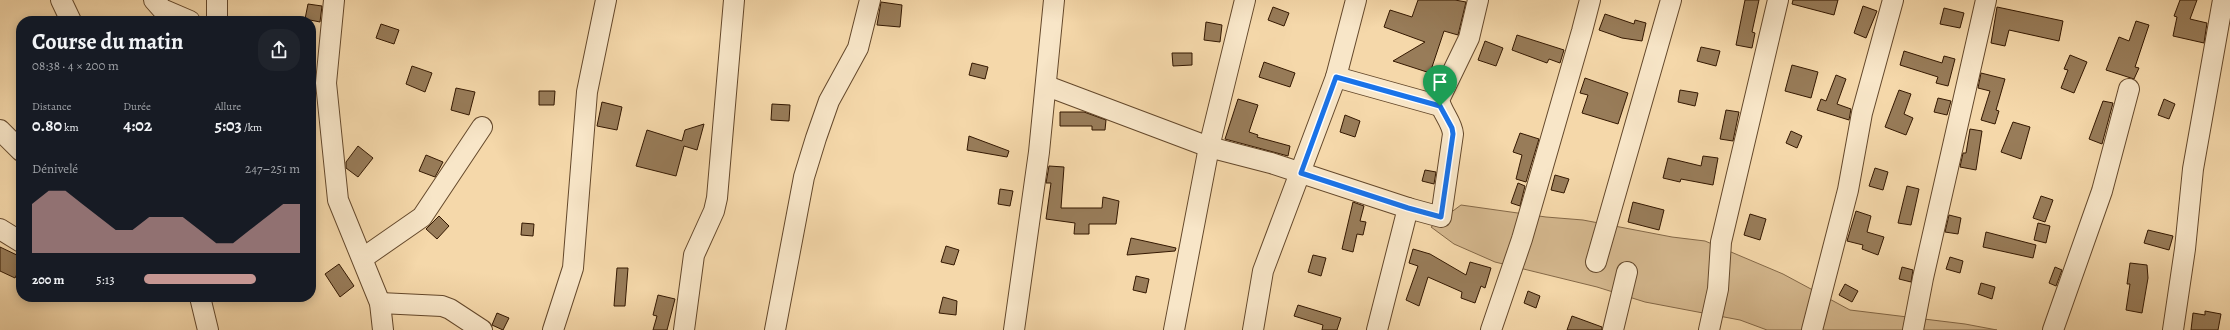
<!DOCTYPE html>
<html lang="fr">
<meta charset="utf-8">
<style>
:root{--surface:#171b24;--page:#20242c;--text:#f1f3f6;--muted:#9ea1a6;--accent:#c59692}
body{margin:0;font-family:Alegreya,serif;background:var(--page);color:var(--text);height:100vh;display:flex;flex-direction:column;font-size:15px;white-space:nowrap}
*{box-sizing:border-box;margin:0}
p{font-size:13px;color:var(--muted)}
.icon{flex:none;width:22px;height:22px;fill:none;stroke:currentColor;stroke-width:2;stroke-linecap:round;stroke-linejoin:round}
.map{position:relative;flex:1;overflow:hidden}
.panel{position:absolute;left:16px;top:16px;width:300px;height:286px;display:flex;flex-direction:column;background:var(--surface);border-radius:16px;box-shadow:0 2px 10px #0003}
.panel>*{flex:none}
.pin{position:absolute;display:grid;place-items:center;width:34px;height:34px;color:#fff;margin:-41px -17px;border-radius:50% 50% 50% 0;rotate:-45deg;box-shadow:0 0 4px #0007}
.pin .icon{rotate:45deg}
.round{display:grid;place-items:center;flex:none;width:42px;height:42px;border-radius:16px;background:var(--page)}
.head{display:flex;align-items:center;justify-content:space-between;height:68px;padding:0 16px}
h1{font-size:22px;font-weight:700;line-height:30px}
.metrics{display:grid;grid-template-columns:repeat(3,1fr);gap:6px;height:68px;padding:4px 16px}
.metrics div{display:grid;align-content:center}
.metrics b{font-size:17px;font-weight:700}
.metrics small{font-size:11px;font-weight:400}
.metrics p{font-size:11px}
.chart{height:112px;padding:8px 16px}
.chart p{display:flex;justify-content:space-between}
.chart svg{width:100%;height:72px;margin-top:4px;fill:var(--accent);opacity:.7}
ul{padding:0 16px;list-style:none;font-size:13px}
li{display:grid;grid-template-columns:64px 48px 1fr;align-items:center;height:30px}
li i{height:10px;border-radius:5px;background:var(--accent)}
.map>svg:first-child{display:block}
.green{fill:#d4b78d;stroke:#846847}
.building{fill:#987c59;stroke:#341801}
.lines{fill:none;stroke-linecap:round;stroke-linejoin:round}
.minor-casing{stroke:#64482b;stroke-width:22}
.minor{stroke:#f8e6c8;stroke-width:20}
.route-casing{stroke:#fff;stroke-width:8}
.route{stroke:#1a73e8;stroke-width:5}
</style>
<div class="map">
<svg width="2230" height="330" viewBox="0 0 2230 330">
<rect width="100%" height="100%" fill="#f5d8aa"/>
<filter id="stains"><feTurbulence type="fractalNoise" baseFrequency=".005" numOctaves="4"/><feColorMatrix values="0 0 0 0 .2 0 0 0 0 .09 0 0 0 0 .02 0 0 0 .5 -.17"/></filter>
<radialGradient id="worn" r=".72"><stop offset=".6" stop-color="#630" stop-opacity="0"/><stop offset="1" stop-color="#630" stop-opacity=".3"/></radialGradient>
<!-- green -->
<polygon class="green" points="1461,205 1546,217 1583,220 1672,237 1705,241 1783,274 1850,310 1965,324 1997,330 1767,330 1740,320 1645,302 1597,287 1495,262 1454,244 1431,227"/>
<!-- building -->
<g class="building">
<polygon points="1418,0 1455,0 1466,2 1458,35 1444,31 1430,73 1393,61 1425,42 1384,27 1390,10 1412,17"/>
<polygon points="1745,0 1759,0 1752,32 1755,33 1752,48 1736,45"/>
<polygon points="1793,0 1838,0 1834,15 1792,4"/>
<polygon points="2180,0 2197,0 2190,19 2207,23 2204,43 2173,36 2177,17 2174,16"/>
<polygon points="881,2 902,5 900,27 877,25"/>
<polygon points="308,4 322,6 320,22 305,19"/>
<polygon points="1863,6 1877,11 1866,38 1854,33"/>
<polygon points="1273,7 1289,13 1284,26 1268,20"/>
<polygon points="1997,7 2063,21 2059,41 2009,30 2005,46 1991,43"/>
<polygon points="1944,8 1964,13 1960,28 1940,24"/>
<polygon points="1605,14 1634,24 1635,20 1646,23 1642,41 1622,38 1599,30"/>
<polygon points="2136,21 2149,25 2135,67 2139,68 2134,79 2106,70 2119,37 2129,41"/>
<polygon points="1206,22 1222,25 1220,42 1204,40"/>
<polygon points="381,24 399,30 394,44 376,38"/>
<polygon points="1517,35 1564,50 1560,63 1549,59 1547,63 1512,50"/>
<polygon points="1485,41 1503,48 1496,66 1478,60"/>
<polygon points="1701,47 1720,51 1716,66 1697,61"/>
<polygon points="1904,51 1942,63 1944,56 1955,59 1948,86 1936,83 1938,77 1900,65"/>
<polygon points="1172,53 1192,53 1192,65 1173,66"/>
<polygon points="2070,55 2087,62 2074,93 2061,88 2068,70 2064,69"/>
<polygon points="1264,62 1295,73 1290,87 1259,77"/>
<polygon points="972,63 988,67 985,79 969,75"/>
<polygon points="1792,65 1818,72 1811,98 1785,91"/>
<polygon points="412,66 432,73 425,92 406,84"/>
<polygon points="1981,73 2005,79 1996,110 1999,111 1995,124 1981,120 1990,91 1978,88"/>
<polygon points="1836,75 1846,79 1837,104 1851,109 1849,120 1817,110 1821,99 1826,101"/>
<polygon points="1585,78 1628,93 1618,124 1582,113 1588,95 1580,93"/>
<polygon points="456,88 475,92 469,115 451,110"/>
<polygon points="1680,90 1698,93 1695,106 1678,102"/>
<polygon points="1899,90 1911,94 1904,114 1913,118 1906,135 1885,127"/>
<polygon points="539,91 555,91 554,105 539,105"/>
<polygon points="1938,98 1951,101 1947,115 1934,112"/>
<polygon points="1238,99 1258,105 1249,132 1258,135 1257,137 1290,146 1288,156 1225,139"/>
<polygon points="2164,99 2175,104 2169,119 2158,115"/>
<polygon points="2103,101 2113,103 2102,144 2089,139"/>
<polygon points="602,102 622,107 617,130 597,126"/>
<polygon points="772,104 790,105 789,121 771,120"/>
<polygon points="1726,110 1739,112 1733,141 1720,139"/>
<polygon points="1060,112 1084,112 1106,120 1105,130 1092,130 1092,126 1060,126"/>
<polygon points="1345,115 1360,121 1355,137 1340,132"/>
<polygon points="2013,122 2030,127 2021,159 2001,152"/>
<polygon points="704,124 697,150 684,146 676,176 636,166 647,130 682,141 685,130"/>
<polygon points="1970,129 1982,131 1976,170 1960,167 1963,153 1966,153"/>
<polygon points="1791,131 1802,136 1797,148 1786,143"/>
<polygon points="1520,133 1539,139 1526,182 1516,179 1522,155 1513,152"/>
<polygon points="969,136 1009,151 1007,157 967,150"/>
<polygon points="358,146 373,158 358,177 346,168 346,162"/>
<polygon points="426,155 443,162 435,177 419,171"/>
<polygon points="1703,156 1718,158 1713,185 1681,179 1680,182 1663,178 1668,158 1701,166"/>
<polygon points="1049,166 1064,167 1061,208 1102,208 1103,197 1119,201 1116,224 1089,224 1089,234 1074,234 1075,223 1046,219 1051,183 1046,183"/>
<polygon points="1875,168 1888,172 1883,190 1869,186"/>
<polygon points="1425,170 1436,172 1434,184 1422,181"/>
<polygon points="1555,175 1569,179 1564,193 1551,190"/>
<polygon points="1518,183 1525,186 1520,206 1511,203"/>
<polygon points="1907,186 1919,189 1911,225 1898,223"/>
<polygon points="1000,189 1013,191 1010,206 998,204"/>
<polygon points="2041,196 2053,200 2045,222 2033,218"/>
<polygon points="1353,202 1364,206 1360,221 1366,222 1363,235 1357,234 1353,252 1342,249"/>
<polygon points="1633,202 1664,210 1659,230 1628,222"/>
<polygon points="1856,211 1871,216 1867,232 1884,237 1878,255 1862,249 1863,245 1847,241"/>
<polygon points="1750,214 1766,219 1760,240 1744,235"/>
<polygon points="1949,215 1961,218 1958,234 1945,232"/>
<polygon points="439,216 449,226 437,239 426,229"/>
<polygon points="522,223 534,224 533,236 521,235"/>
<polygon points="2038,223 2050,226 2046,243 2034,240"/>
<polygon points="2148,230 2173,236 2169,250 2144,243"/>
<polygon points="1986,232 2036,245 2033,258 1983,247"/>
<polygon points="1131,238 1176,248 1175,251 1127,255"/>
<polygon points="946,246 959,250 954,265 941,262"/>
<polygon points="0,247 21,257 21,266 15,278 0,271"/>
<polygon points="1413,249 1430,254 1466,275 1470,262 1491,268 1485,288 1481,286 1475,303 1461,298 1462,292 1428,277 1419,306 1406,300 1418,266 1409,263"/>
<polygon points="1313,255 1326,258 1321,276 1308,272"/>
<polygon points="1950,257 1963,261 1960,273 1946,269"/>
<polygon points="2130,263 2147,265 2148,278 2142,313 2126,310 2130,284 2127,284"/>
<polygon points="339,264 354,286 340,297 325,274"/>
<polygon points="1902,267 1913,270 1911,282 1899,279"/>
<polygon points="2055,267 2062,270 2056,286 2049,283"/>
<polygon points="617,268 628,268 625,306 614,306"/>
<polygon points="1136,276 1149,279 1146,293 1133,290"/>
<polygon points="1981,283 1995,287 1992,299 1978,294"/>
<polygon points="1845,284 1858,291 1852,302 1839,295"/>
<polygon points="1528,291 1540,296 1536,308 1524,303"/>
<polygon points="658,295 675,299 667,330 653,330 657,316 653,315"/>
<polygon points="943,297 957,301 956,315 939,313"/>
<polygon points="1298,305 1341,318 1337,330 1322,330 1323,325 1294,316"/>
<polygon points="2205,311 2221,314 2218,330 2191,330 2193,313 2205,315"/>
<polygon points="497,313 509,318 503,330 492,325"/>
<polygon points="1572,316 1602,327 1602,330 1567,330"/>
</g>
<g class="lines">
<!-- minor casing -->
<g class="minor-casing">
<g id="minor">
<polyline points="61,0 71,21"/>
<polyline points="154,0 162,9 190,21"/>
<polyline points="217,0 217,21"/>
<polyline points="334,0 326,83 338,200 380,303 383,330"/>
<polyline points="1336,77 1440,106"/>
<path d="M1047 86 1209 147 1271 163 1408 208 1441 217 1453 134C1452 122 1442 113 1439 100L1469 38 1478 0"/>
<polyline points="0,130 21,151"/>
<polyline points="0,229 21,242"/>
<polyline points="363,258 422,217 482,127"/>
<polyline points="1596,262 1671,0"/>
<polyline points="200,297 208,330"/>
<polyline points="380,303 442,306 450,309 482,330"/>
<polyline points="553,330 573,268 587,92 606,0"/>
<polyline points="684,330 694,255 714,211 717,198 734,0"/>
<polyline points="775,330 804,177 816,138 829,101 858,48 870,0"/>
<polyline points="1014,330 1039,152 1054,0"/>
<polyline points="1174,330 1209,147 1245,0"/>
<polyline points="1253,330 1263,271 1336,77 1356,0"/>
<polyline points="1377,330 1408,208"/>
<polyline points="1491,330 1522,239 1582,31 1590,0"/>
<polyline points="1613,330 1627,272"/>
<polyline points="1709,330 1718,289 1721,242 1778,0"/>
<polyline points="1812,330 1848,190 1862,113 1893,0"/>
<polyline points="1913,330 1923,278 1986,0"/>
<polyline points="2053,330 2102,191 2129,89"/>
<polyline points="2173,330 2185,249 2193,169 2223,0"/>
</g>
</g>
<!-- minor -->
<use href="#minor" class="minor"/>
</g>
<g class="lines">
<!-- route casing -->
<g class="route-casing">
<polygon id="route" points="1336,77 1440,106 1452,128 1453,134 1441,217 1408,208 1301,173"/>
</g>
<!-- route -->
<use href="#route" class="route"/>
</g>
<rect width="100%" height="100%" filter="url(#stains)"/>
<rect width="100%" height="100%" fill="url(#worn)"/>
</svg>
<div class="pin" style="left:1440px;top:106px;background:#1e9e55"><svg class="icon" aria-label="arrive" viewBox="0 0 24 24"><path d="M6 21V4h12l-3 4 3 4H6"/></svg></div>
<section class="panel">
<div class="head"><div><h1>Course du matin</h1><p>08:38 · 4 × 200 m</p></div><a class="round"><svg class="icon" aria-label="share" viewBox="0 0 24 24"><path d="M12 15V3M7 8l5-5 5 5M5 13v7h14v-7"/></svg></a></div>
<div class="metrics">
<div><p>Distance</p><b>0.80<small> km</small></b></div>
<div><p>Durée</p><b>4:02</b></div>
<div><p>Allure</p><b>5:03<small> /km</small></b></div>
</div>
<div class="chart"><p><span>Dénivelé</span>247–251 m</p>
<svg viewBox="0 0 160 44" preserveAspectRatio="none"><path d="M0 44V14L10 6L20 6L30 14L40 22L50 30L60 30L70 22L80 22L90 22L100 30L110 38L120 38L130 30L140 22L150 14L160 14V44z"/></svg>
</div>
<ul>
<li><b>200 m</b>5:13<i style="width:72%"></i></li>
</ul>
</section>
</div>
